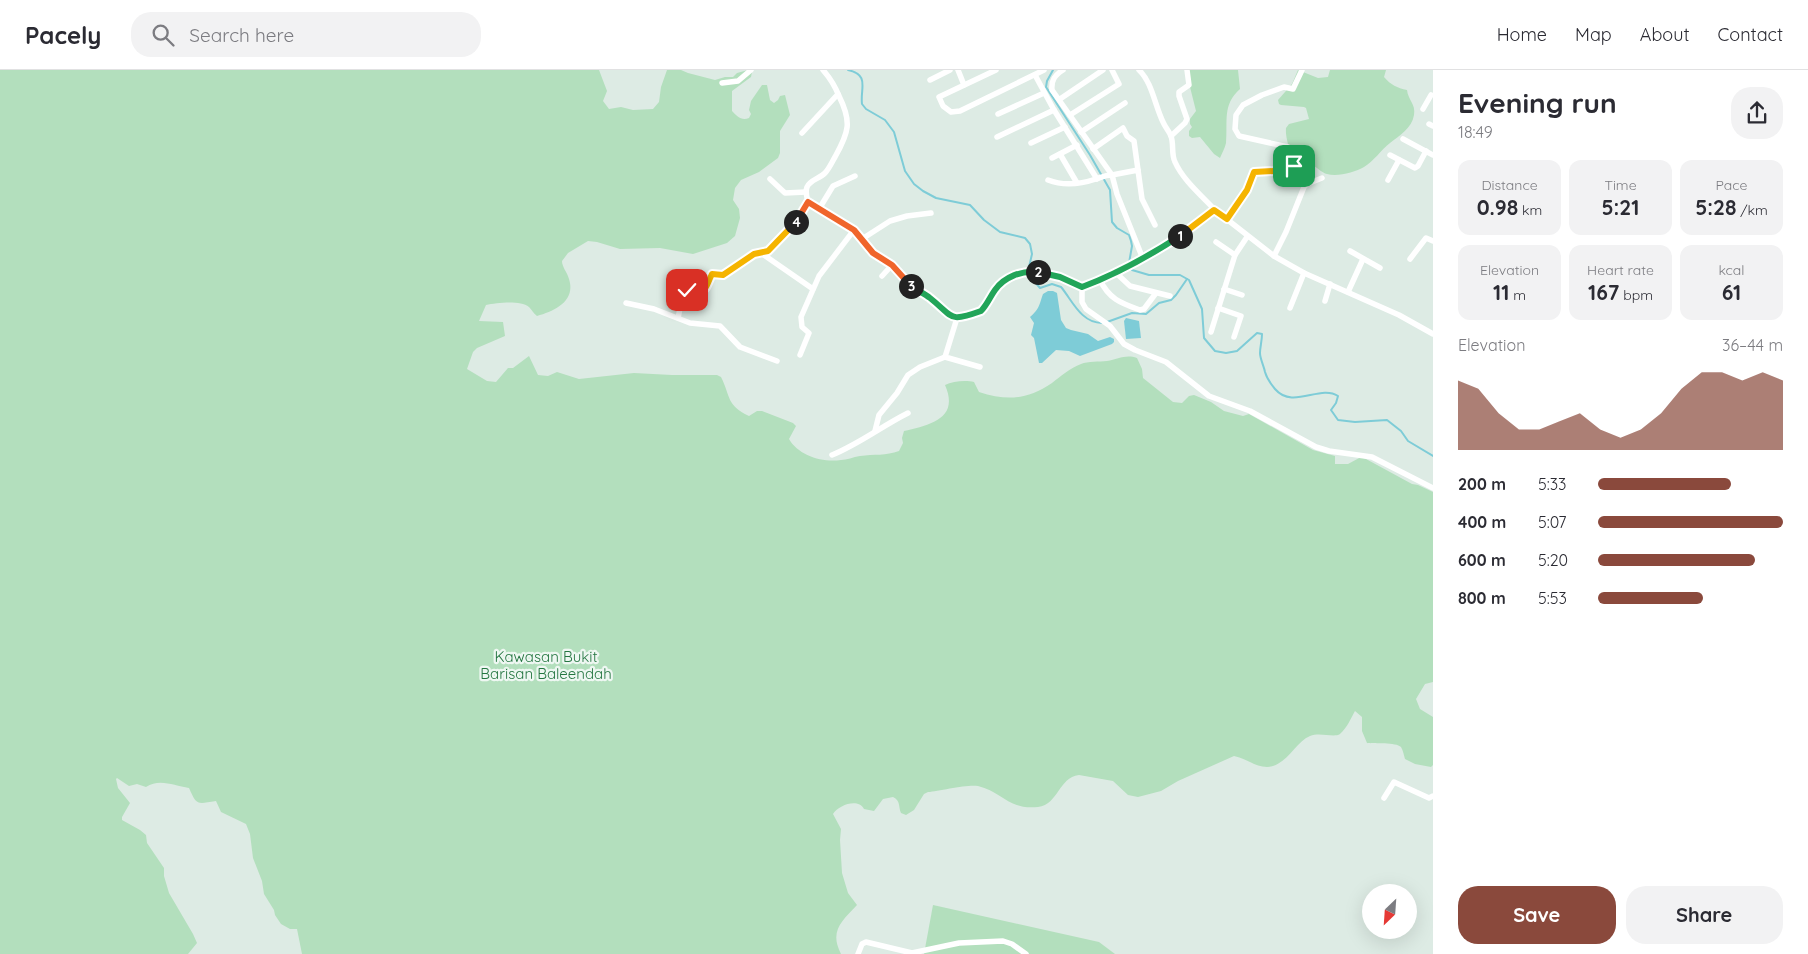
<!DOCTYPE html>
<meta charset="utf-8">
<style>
:root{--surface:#fff;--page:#f2f2f3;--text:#2b2b33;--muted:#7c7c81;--line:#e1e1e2;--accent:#8a493c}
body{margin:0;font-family:Quicksand,sans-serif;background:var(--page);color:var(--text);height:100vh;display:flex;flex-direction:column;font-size:19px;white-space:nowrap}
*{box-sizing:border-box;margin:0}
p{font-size:16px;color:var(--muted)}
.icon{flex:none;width:28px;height:28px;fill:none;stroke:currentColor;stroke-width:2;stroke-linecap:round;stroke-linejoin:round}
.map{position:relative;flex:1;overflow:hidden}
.drawer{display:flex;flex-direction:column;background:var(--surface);width:375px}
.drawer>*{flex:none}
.needle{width:32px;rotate:205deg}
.fabs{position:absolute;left:1362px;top:814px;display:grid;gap:10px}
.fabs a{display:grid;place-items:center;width:55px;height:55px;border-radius:50%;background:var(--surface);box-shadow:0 5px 20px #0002;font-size:25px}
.pin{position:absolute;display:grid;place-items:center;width:42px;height:42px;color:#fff;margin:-21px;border-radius:10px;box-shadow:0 2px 8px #0006}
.km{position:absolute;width:25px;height:25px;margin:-12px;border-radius:50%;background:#222;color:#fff;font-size:14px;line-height:25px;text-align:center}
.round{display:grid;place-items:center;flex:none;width:52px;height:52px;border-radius:20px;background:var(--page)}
.head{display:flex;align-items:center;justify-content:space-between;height:85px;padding:0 25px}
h1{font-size:28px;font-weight:700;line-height:38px}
.stats{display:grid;grid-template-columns:repeat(3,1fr);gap:8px;height:85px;padding:5px 25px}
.stats div{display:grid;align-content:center;border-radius:12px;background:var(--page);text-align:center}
.stats b{font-size:21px;font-weight:700}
.stats small{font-size:14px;font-weight:400}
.stats p{font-size:14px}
.chart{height:140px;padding:10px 25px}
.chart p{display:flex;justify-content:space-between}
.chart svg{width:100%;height:90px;margin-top:5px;fill:var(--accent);opacity:.7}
.action{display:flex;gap:10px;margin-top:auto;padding:10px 25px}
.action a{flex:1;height:58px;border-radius:20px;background:var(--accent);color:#fff;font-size:20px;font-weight:700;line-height:58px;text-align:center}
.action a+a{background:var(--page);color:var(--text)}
ul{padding:0 25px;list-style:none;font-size:16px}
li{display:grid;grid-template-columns:80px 60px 1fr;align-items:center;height:38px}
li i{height:12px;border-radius:6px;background:var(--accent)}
header{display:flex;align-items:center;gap:30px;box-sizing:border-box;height:70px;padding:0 25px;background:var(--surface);border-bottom:1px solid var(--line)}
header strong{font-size:24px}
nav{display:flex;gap:28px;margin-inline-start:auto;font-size:18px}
.search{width:350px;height:45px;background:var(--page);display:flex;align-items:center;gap:12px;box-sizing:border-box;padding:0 18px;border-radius:20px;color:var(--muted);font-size:19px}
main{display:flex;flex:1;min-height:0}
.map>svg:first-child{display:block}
.green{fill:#b3dfbd}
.water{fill:#7eccd7}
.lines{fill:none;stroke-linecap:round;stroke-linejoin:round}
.stream{stroke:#7eccd7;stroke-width:2}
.street{stroke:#fff;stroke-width:5.5}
.split-1-casing{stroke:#fff;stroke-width:10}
.split-2-casing{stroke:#fff;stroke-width:10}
.split-3-casing{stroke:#fff;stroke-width:10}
.split-4-casing{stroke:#fff;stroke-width:10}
.split-5-casing{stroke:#fff;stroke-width:10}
.split-1{stroke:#f5b400;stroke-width:6}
.split-2{stroke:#22a559;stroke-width:6}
.split-3{stroke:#22a559;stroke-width:6}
.split-4{stroke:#f0652b;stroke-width:6}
.split-5{stroke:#f5b400;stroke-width:6}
.labels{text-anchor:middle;stroke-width:4.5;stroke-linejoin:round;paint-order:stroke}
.park-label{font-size:15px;fill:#247641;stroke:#eef7f2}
</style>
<header>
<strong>Pacely</strong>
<div class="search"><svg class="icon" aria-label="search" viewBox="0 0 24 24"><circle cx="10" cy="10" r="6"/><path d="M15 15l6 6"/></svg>Search here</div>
<nav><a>Home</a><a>Map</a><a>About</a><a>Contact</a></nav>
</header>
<main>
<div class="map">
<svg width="1433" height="884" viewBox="0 0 1433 884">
<rect width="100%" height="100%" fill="#ddebe4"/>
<!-- green -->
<g class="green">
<path d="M0 0H599L607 21 603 31 609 39 621 37 633 40 653 39 659 32 661 17 667 0H681L688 3 715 10 725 7H733L737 3 748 0 752 2 751 7 732 21V41C737 46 741 51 749 48L751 44 749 40 751 31 762 15H767L770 30 774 33 778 30 780 26 785 25 790 45 780 61V83L778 88 759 102 741 110 735 118 733 130 739 139 740 148 735 166 727 173 693 184 660 178 620 179 597 172 588 171 568 183 562 191C562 197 567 202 569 209 576 231 555 241 537 246 533 243 532 240 529 237 520 230 497 233 486 235L479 251 503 252 505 266 477 278 473 282 467 299 487 311 496 312 508 298H513L529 286 538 305 548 306 557 302 579 309 634 303 672 305H717L721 307C731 327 726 335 749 346L757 341H762L793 353 796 356 789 369C798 385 822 393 841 390 847 390 853 387 860 386 874 384 886 386 899 381L903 373 902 368 904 361C929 355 960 349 945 315 953 311 966 310 974 312L979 322C1007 331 1027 330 1052 313 1061 306 1070 298 1081 294 1088 291 1099 292 1107 291 1118 289 1126 284 1137 288L1142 299 1143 308 1173 332 1182 333 1189 326 1194 325 1211 332 1224 341 1243 346 1249 344 1313 380 1335 386V394H1348L1361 387 1366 389 1412 414 1418 415 1433 422V612L1425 614 1416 629 1420 639 1433 647V695L1431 697 1415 694 1405 689C1404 686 1403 680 1401 677 1396 672 1374 674 1367 673L1362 661V647L1355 641C1351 648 1347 658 1340 664 1334 668 1320 662 1310 666 1295 672 1287 696 1267 697 1255 697 1246 688 1234 686L1178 711 1161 721 1138 727 1128 725 1113 711 1079 705C1058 708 1059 734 1038 737 1008 740 1003 722 978 716 968 714 939 721 928 722L924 724 914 740 906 745 901 743C898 736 901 731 893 727L883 729 874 741 864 739C858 728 839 735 833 744L841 759 840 770 842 803 848 823 857 835C842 851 829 861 841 884H302L297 859H290L281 854 275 845 274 840 264 824 262 811 253 788 250 764 246 754 221 742 216 731C197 734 197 736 189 718 174 716 160 708 146 717L137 714 129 716 117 708 116 709 118 718 130 733 122 747V750L140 760 146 765 147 773 164 798V806L169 823 193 864 197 873 188 884H0Z"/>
<path d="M1188 0H1238L1240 19C1222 35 1228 51 1226 73 1225 78 1222 83 1220 88L1214 84 1200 67 1192 68 1189 66V61L1192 57 1190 54V49L1196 41 1189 13Z"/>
<path d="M1298 0 1318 8 1328 7 1330 0H1386L1384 7C1391 15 1397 18 1407 20 1408 30 1416 34 1414 45 1412 58 1399 66 1390 73 1381 80 1374 91 1364 97 1355 102 1338 107 1327 104 1322 103 1318 98 1314 96 1310 95 1306 96 1302 95 1291 90 1285 68 1286 58L1289 54 1309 49 1306 38 1304 37 1281 35 1279 34 1278 30 1292 14Z"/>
<polygon points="933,835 1099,872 1115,884 924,884"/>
</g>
<!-- water -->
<g class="water">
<path d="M1048 221H1053L1057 223 1061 250 1066 258 1071 260 1088 264 1098 271 1110 267 1114 269V272L1112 274 1080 286 1069 281 1056 280 1042 293H1039L1034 268 1031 265 1034 253 1030 247C1040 238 1039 235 1043 224Z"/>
<polygon points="1126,248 1139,251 1141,268 1126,269 1124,251"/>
</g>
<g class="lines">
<!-- stream -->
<g class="stream">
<path d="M848 0C870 5 860 18 862 34L866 39 885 50 894 62 905 101 914 114 923 121 936 128 970 135 984 150 1000 162 1025 168 1030 174 1032 184 1029 197V205L1040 218 1052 214 1061 217C1072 230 1081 253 1102 253"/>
<path d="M1053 0 1047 11 1046 17 1090 85 1110 120 1112 152 1117 158 1129 165 1131 171 1132 176 1129 193 1132 200 1149 205H1180L1189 210 1202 239 1204 268 1215 281 1226 283 1237 281 1257 263 1262 264C1262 271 1260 277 1260 283 1260 289 1264 296 1265 302 1267 309 1270 313 1275 319 1293 340 1320 314 1338 326L1336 333 1331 340 1338 350 1355 352 1387 350 1401 361 1408 371 1433 386"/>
<polyline points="1107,252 1132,243 1146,244 1159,233 1171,230 1176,225 1187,209"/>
</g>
<!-- street -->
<g class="street">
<path d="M823 0C830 8 835 16 839 26 852 52 849 62 835 87 832 92 829 99 825 103 819 109 810 110 807 117 805 122 807 127 808 132L854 160 873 183 892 195 912 217 928 226 946 244 957 248 981 241C988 233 991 223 999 215 1021 191 1058 204 1082 217"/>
<polyline points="958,0 964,15"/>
<polyline points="996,0 939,27 943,36 951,42 960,41 1044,0"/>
<path d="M1063 0C1055 5 1051 10 1052 20L1112 105"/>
<path d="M1139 0C1152 12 1155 36 1163 52 1165 57 1169 61 1171 66 1174 74 1171 84 1175 92 1183 110 1201 125 1215 140"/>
<polyline points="1035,5 1054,40 1097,109"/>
<polyline points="930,10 950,0"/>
<polyline points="722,13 738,11 751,0"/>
<polyline points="1060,29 1103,0"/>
<polyline points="1423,39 1431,25"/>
<polyline points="998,44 1044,23"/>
<polyline points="1070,45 1119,14 1112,0"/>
<polyline points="1429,54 1433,56"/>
<polyline points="1081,62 1125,33"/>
<polyline points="802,63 838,24"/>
<polyline points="1171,66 1185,53 1187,49 1179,26 1179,22 1189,15 1187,0"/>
<polyline points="997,67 1054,40"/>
<polyline points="1403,69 1433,85"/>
<polyline points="1031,73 1065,57"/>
<polyline points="1093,79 1123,58 1127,66 1134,71 1138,100"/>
<polyline points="1060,84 1077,113"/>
<polyline points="1390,85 1415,98 1418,96 1426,81"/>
<polyline points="1052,88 1077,75"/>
<polyline points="770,109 785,123 806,122"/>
<path d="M1048 110C1063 116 1081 114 1096 109 1102 107 1105 105 1112 105"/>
<polyline points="1388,110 1399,90"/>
<polyline points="819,139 833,116 855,106"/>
<polyline points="1227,149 1247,120 1254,101 1291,100 1294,96 1290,79 1288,77 1239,66 1235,59 1236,45 1243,35 1262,25 1284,17 1293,19 1302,0"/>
<polyline points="862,169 890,151 907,146 931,143"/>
<polyline points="1216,172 1235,185"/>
<polyline points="1350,181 1380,198"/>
<polyline points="761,183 813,219"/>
<polyline points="1274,186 1286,162 1304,117 1307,114 1322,108"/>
<polyline points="1143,189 1117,124 1112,105 1138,100 1142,129 1155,155"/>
<polyline points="1410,189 1426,168 1433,171"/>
<polyline points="1115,202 1130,216 1170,226"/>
<polyline points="882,206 892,195"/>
<path d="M1100 210C1109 229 1121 233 1140 240L1144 239 1156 223"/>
<polyline points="1224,219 1242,225"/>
<polyline points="1348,222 1363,189"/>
<polyline points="1325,231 1330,214"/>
<polyline points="626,233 654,239 690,253 720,256 740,277 777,291"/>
<polyline points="1218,238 1241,246 1234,267"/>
<polyline points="1290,238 1304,203"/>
<path d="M678 248 684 220C689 220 693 222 697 222 708 223 708 211 712 204H726L754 184 769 180 800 148 808 132"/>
<polyline points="957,248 945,287 980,297"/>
<polyline points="1211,262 1235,185 1247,167"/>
<path d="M1433 264 1399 245 1304 203 1274 186 1215 140C1174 171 1130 199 1082 217V232L1086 239 1110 256 1124 274 1135 280 1166 292 1209 326 1250 341 1316 377 1329 381 1372 387 1433 418"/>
<polyline points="800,285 809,263 802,257 801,247 819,206 854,160"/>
<polyline points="875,361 879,345 897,323 908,305 920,297 945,287"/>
<path d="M832 385C859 374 882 356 908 343"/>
<polyline points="1384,728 1394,712 1429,728 1433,726"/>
<polyline points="858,884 862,874 866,872 912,883 959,873 1003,871 1012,874 1026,884"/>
</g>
</g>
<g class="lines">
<!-- split-1 casing -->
<g class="split-1-casing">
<polyline id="split-1" points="1180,166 1214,140 1227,149 1247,120 1254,102 1291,100 1294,96"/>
</g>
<!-- split-2 casing -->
<g class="split-2-casing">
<path id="split-2" d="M1038 202 1060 207 1082 217C1117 204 1149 186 1180 166"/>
</g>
<!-- split-3 casing -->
<g class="split-3-casing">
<path id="split-3" d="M911 216C917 221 924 223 930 228 954 247 948 253 981 241 987 235 990 227 995 220 1004 207 1022 200 1038 202"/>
</g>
<!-- split-4 casing -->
<g class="split-4-casing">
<polyline id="split-4" points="796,152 808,132 854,160 873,183 892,195 911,216"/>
</g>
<!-- split-5 casing -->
<g class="split-5-casing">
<path id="split-5" d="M687 220C708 224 704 220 712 204L723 205 754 184 768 181 796 152"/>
</g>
<!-- split-1 -->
<use href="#split-1" class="split-1"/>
<!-- split-2 -->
<use href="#split-2" class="split-2"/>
<!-- split-3 -->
<use href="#split-3" class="split-3"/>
<!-- split-4 -->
<use href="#split-4" class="split-4"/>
<!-- split-5 -->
<use href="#split-5" class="split-5"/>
</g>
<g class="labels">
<!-- park labels -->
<g class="park-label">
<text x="546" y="592">Kawasan Bukit<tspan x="546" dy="17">Barisan Baleendah</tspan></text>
</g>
</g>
</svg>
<div class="fabs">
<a><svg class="needle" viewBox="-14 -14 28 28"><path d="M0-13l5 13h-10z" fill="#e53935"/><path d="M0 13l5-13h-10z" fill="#7c7c81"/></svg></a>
</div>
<div class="pin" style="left:1294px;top:96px;background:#1e9e55"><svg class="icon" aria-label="arrive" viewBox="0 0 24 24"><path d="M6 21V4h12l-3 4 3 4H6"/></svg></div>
<div class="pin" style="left:687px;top:220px;background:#d93025"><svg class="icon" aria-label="check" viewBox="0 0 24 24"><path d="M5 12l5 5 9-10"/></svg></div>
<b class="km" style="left:1180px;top:166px">1</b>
<b class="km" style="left:1038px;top:202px">2</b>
<b class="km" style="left:911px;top:216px">3</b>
<b class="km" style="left:796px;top:152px">4</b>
</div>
<section class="drawer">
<div class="head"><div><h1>Evening run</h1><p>18:49</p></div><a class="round"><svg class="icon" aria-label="share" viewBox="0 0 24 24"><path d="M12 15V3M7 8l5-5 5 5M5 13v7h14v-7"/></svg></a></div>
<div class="stats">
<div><p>Distance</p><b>0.98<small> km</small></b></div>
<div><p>Time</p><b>5:21</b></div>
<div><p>Pace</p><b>5:28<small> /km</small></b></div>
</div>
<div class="stats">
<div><p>Elevation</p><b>11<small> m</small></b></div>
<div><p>Heart rate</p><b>167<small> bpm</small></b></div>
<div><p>kcal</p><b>61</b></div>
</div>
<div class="chart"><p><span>Elevation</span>36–44 m</p>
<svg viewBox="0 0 160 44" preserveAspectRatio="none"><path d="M0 44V10L10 14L20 26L30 34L40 34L50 30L60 26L70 34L80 38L90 34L100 26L110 14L120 6L130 6L140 10L150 6L160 10V44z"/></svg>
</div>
<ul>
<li><b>200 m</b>5:33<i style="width:72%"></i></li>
<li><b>400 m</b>5:07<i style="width:100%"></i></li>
<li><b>600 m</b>5:20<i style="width:85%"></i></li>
<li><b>800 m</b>5:53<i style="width:57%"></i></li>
</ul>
<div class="action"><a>Save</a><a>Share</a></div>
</section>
</main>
